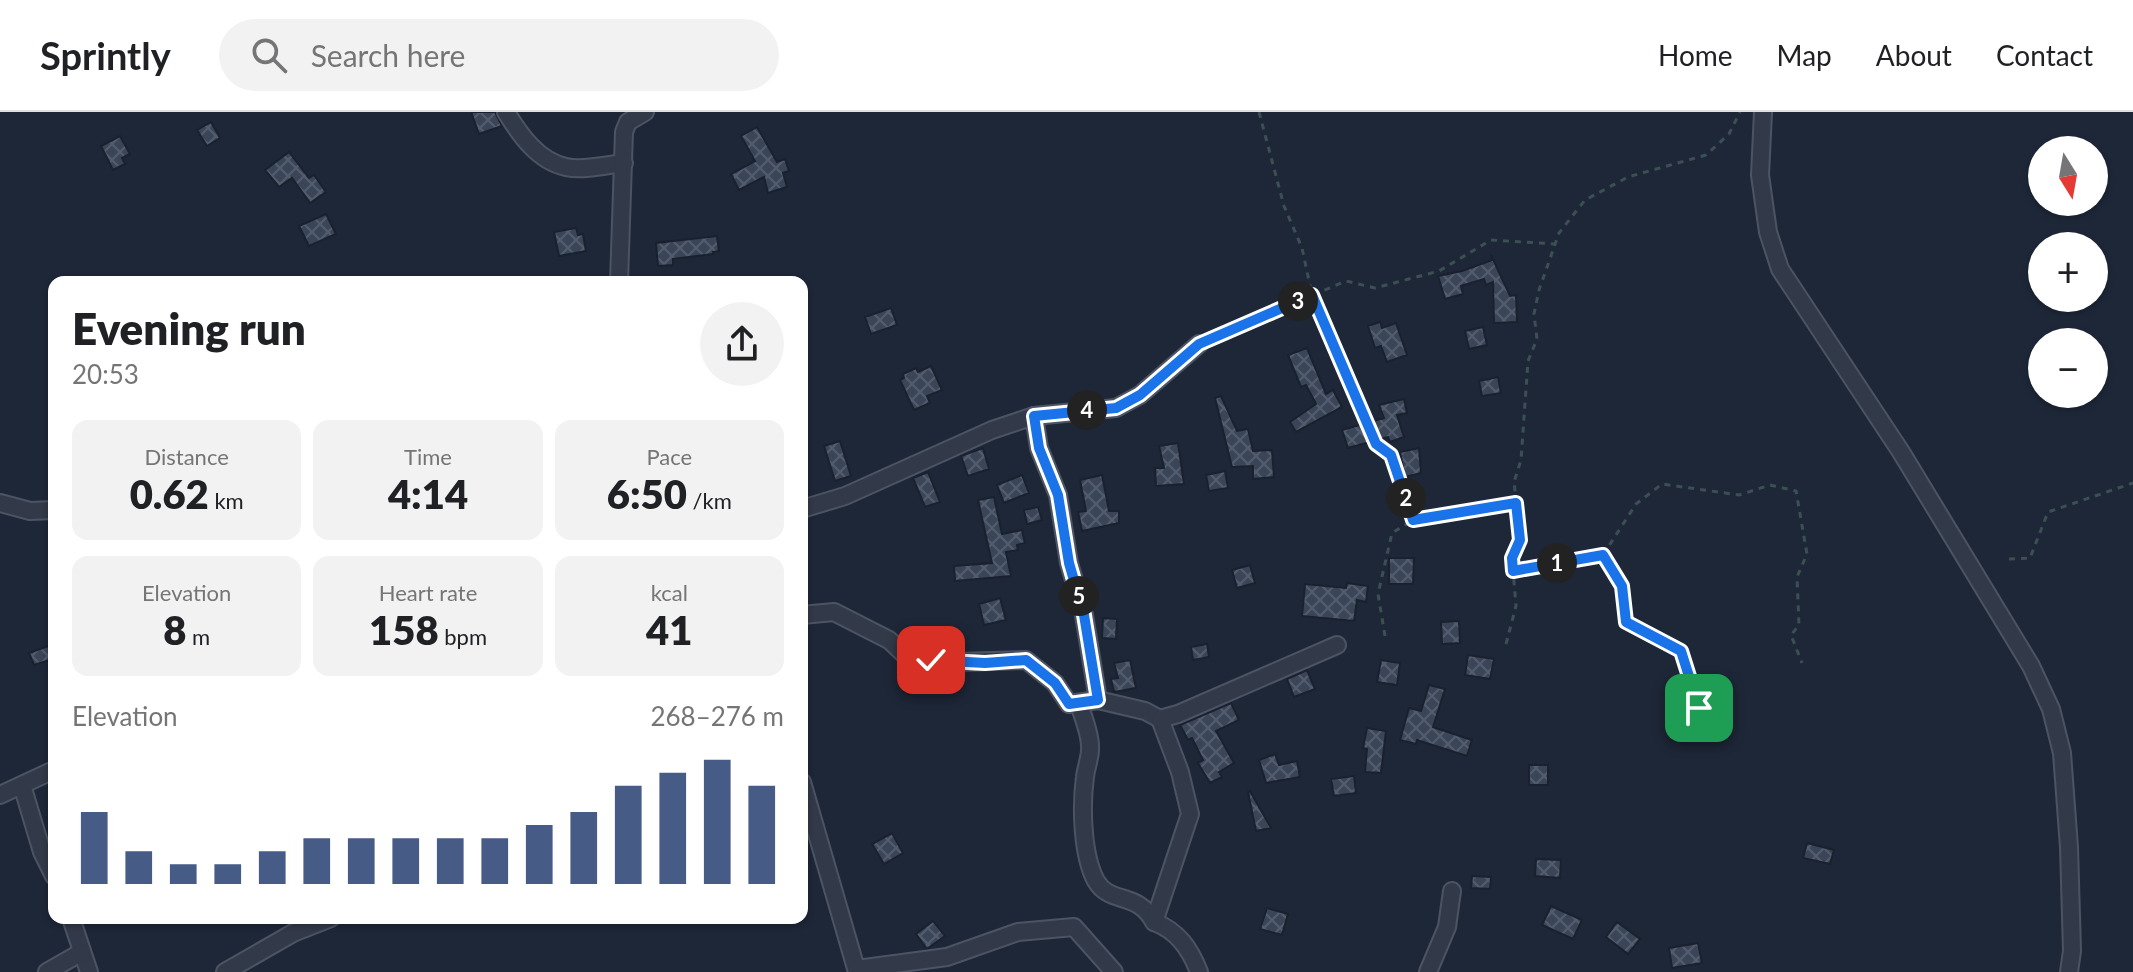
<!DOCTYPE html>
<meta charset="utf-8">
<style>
:root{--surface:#fff;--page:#f2f2f2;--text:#202124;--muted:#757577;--line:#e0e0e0;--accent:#475b87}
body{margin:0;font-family:Lato,sans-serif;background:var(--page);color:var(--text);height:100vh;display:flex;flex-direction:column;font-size:30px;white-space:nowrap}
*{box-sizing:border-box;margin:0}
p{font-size:26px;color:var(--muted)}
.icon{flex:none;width:44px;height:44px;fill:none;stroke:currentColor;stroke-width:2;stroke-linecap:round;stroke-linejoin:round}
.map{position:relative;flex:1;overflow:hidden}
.side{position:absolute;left:48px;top:164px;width:760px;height:648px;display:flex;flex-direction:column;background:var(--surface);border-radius:16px;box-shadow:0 2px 6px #0004}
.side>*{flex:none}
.needle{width:52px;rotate:169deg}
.controls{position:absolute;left:2028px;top:24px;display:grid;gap:16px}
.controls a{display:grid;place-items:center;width:80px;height:80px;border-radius:50%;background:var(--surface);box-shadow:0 2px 6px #0004;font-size:40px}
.pin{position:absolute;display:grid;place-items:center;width:68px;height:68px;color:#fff;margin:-34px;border-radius:16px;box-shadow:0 4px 12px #0006}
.km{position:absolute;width:40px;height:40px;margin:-20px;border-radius:50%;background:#222;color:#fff;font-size:22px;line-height:40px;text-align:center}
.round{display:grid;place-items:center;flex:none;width:84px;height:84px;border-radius:42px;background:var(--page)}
.summary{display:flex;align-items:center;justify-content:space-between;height:136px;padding:0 24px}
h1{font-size:44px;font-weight:800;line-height:60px}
.metrics{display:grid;grid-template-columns:repeat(3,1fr);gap:12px;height:136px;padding:8px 24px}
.metrics div{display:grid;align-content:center;border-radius:16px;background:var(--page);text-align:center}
.metrics b{font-size:40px;font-weight:800}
.metrics small{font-size:22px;font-weight:400}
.metrics p{font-size:22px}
.chart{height:224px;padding:16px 24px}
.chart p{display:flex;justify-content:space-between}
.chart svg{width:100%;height:144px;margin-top:8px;stroke:var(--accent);stroke-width:6}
header{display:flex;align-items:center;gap:48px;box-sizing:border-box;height:112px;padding:0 40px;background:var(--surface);border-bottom:2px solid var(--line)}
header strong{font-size:38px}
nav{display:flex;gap:44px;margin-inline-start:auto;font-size:28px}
.search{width:560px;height:72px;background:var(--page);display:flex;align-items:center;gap:20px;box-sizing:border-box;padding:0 28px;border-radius:44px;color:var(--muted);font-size:30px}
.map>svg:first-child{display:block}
.building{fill:url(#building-cross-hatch);stroke:#19212e;stroke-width:2}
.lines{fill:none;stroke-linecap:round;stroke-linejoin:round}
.street-casing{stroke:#4c5463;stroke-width:20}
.path{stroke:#3b5053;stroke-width:3;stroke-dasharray:6 6;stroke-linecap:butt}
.street{stroke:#323948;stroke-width:16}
.route-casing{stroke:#fff;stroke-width:16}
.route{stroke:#1a73e8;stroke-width:10}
</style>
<header>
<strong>Sprintly</strong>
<div class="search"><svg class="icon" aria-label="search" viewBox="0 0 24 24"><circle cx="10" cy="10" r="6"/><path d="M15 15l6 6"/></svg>Search here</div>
<nav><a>Home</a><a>Map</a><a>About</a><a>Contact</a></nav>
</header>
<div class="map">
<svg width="2133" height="860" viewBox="0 0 2133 860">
<defs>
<pattern id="building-cross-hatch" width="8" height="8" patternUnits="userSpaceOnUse" patternTransform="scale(2)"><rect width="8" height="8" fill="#3a4558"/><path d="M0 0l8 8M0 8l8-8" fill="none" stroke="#545d6e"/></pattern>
</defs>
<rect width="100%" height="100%" fill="#1e2738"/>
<!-- building -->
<g class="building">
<polygon points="471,0 495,0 502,14 479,22"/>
<polygon points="211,10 220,26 207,34 197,18"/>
<polygon points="757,15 777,50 785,47 789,59 783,61 787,75 768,81 764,65 739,78 731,62 755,49 741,24"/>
<polygon points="120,24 130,42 122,46 125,52 113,58 101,34"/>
<polygon points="289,40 309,66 314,63 326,80 310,91 292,66 279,75 265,58"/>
<polygon points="326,102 336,122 309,134 299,114"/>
<polygon points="576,116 578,123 583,122 586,139 559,144 554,120"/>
<polygon points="717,124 719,139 713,140 713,142 673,147 673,153 658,154 656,131"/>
<polygon points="1491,143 1510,184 1516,183 1517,210 1494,211 1493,170 1486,173 1484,167 1461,174 1463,182 1445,187 1438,164 1462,159 1492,148"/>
<polygon points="891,196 897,213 871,222 865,205"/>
<polygon points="1380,210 1382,216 1396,211 1407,243 1387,250 1381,234 1375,236 1368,214"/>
<polygon points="1483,215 1487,233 1469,237 1465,219"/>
<polygon points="1307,236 1326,282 1333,278 1342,295 1296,320 1290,310 1316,292 1306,273 1301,275 1288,243"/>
<polygon points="931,254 942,278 927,284 930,291 914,298 900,268 904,266 903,262 916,256 918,260"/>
<polygon points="1498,265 1501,281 1482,284 1479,269"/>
<polygon points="1221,284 1237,319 1248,317 1253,339 1272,338 1274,365 1253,367 1253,354 1232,355 1215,286"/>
<polygon points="1404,287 1407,301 1397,303 1404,325 1390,330 1388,325 1348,336 1342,318 1384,306 1379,293"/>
<polygon points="840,329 851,364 835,369 824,334"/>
<polygon points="1178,331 1184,372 1156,374 1155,356 1164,356 1159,334"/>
<polygon points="983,336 989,357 968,364 961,344"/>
<polygon points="1419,336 1421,361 1405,365 1400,340"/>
<polygon points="1225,359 1228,376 1209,379 1206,363"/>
<polygon points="928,360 940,390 925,395 913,366"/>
<polygon points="1022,363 1029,381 1004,391 997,373"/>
<polygon points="1102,363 1109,399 1119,399 1119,411 1082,419 1078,400 1086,399 1080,368"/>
<polygon points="994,385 1002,422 1022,418 1025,431 1017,433 1018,438 1006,440 1011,464 955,469 954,454 992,451 978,388"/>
<polygon points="1038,395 1042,408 1027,412 1024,398"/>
<polygon points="1389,446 1414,446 1413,472 1389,472"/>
<polygon points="1250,453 1255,471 1237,476 1232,458"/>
<polygon points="1347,471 1368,474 1366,490 1357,488 1354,509 1302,504 1305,472 1346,476"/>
<polygon points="1000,486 1006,508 984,513 979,492"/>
<polygon points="1103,506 1117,507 1116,527 1102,526"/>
<polygon points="1459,509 1460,531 1442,532 1441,510"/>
<polygon points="1207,532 1209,545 1193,548 1191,535"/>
<polygon points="48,534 53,547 34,553 29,541"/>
<polygon points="1468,543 1494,547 1490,567 1465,563"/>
<polygon points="1130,548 1136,576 1114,580 1111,567 1118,566 1114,551"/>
<polygon points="1381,548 1400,551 1397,573 1377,570"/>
<polygon points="1307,558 1315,577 1294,585 1287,567"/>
<polygon points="1429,573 1445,577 1433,615 1472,628 1467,644 1417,628 1416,632 1400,628 1409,596 1421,599"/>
<polygon points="1231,591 1239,608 1216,619 1234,651 1219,660 1222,665 1210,671 1198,651 1203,648 1192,626 1188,628 1180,613"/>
<polygon points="1367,616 1386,619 1381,661 1365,660 1367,637 1363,636"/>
<polygon points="1275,642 1279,653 1297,649 1300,665 1266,671 1259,648"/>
<rect x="1529" y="653" width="19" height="20"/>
<polygon points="1354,664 1356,681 1334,684 1331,667"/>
<polygon points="1250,679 1271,716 1256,719 1248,680"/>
<polygon points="892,721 903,741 884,752 872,732"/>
<polygon points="1807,731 1834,738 1830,752 1803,746"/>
<polygon points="1536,747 1561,748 1560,766 1535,764"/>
<polygon points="1472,764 1491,765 1490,777 1471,776"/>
<polygon points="1551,794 1582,808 1573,827 1542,813"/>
<polygon points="1267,796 1288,802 1282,823 1260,817"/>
<polygon points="933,809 945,824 927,837 916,822"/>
<polygon points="1617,810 1640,827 1628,842 1606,825"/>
<polygon points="1698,831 1702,851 1672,856 1669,836"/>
</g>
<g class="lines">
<!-- street casing -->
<g class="street-casing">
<g id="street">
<path d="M506 0C520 23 538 49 566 55 582 59 607 53 624 51"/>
<polyline points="1763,0 1760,63 1768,120 1780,157 1901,340 2031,554 2051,597 2062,641 2069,735 2072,839 2069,860"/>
<polyline points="619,170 624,20 628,10 645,0"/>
<polyline points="0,391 30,399 54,398"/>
<polyline points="802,397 845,384 992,318 1034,304 1116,296 1140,283 1199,232"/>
<polyline points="802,503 834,500 889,528 906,544 958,550 1026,548 1055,571 1069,592 1098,588 1084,503 1069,451 1058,383 1039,336 1034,304"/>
<polyline points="1098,588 1145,599 1160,607"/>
<path d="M1079 592C1083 605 1090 621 1090 634 1091 644 1086 655 1085 665 1081 694 1082 743 1096 769 1110 793 1138 779 1154 810 1178 819 1190 837 1199 860"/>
<polyline points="802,670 857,860"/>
<polyline points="22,673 42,740 54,764"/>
<polyline points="0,683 54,658"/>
<polyline points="71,806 89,860"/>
<polyline points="1154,810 1190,702 1180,660 1160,607 1178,602 1337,533"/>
<polyline points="857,857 947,845 1018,820 1074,815 1114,860"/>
<polyline points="47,860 82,840"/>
<polyline points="225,860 293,821 331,806"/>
<polyline points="1428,860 1447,815 1452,779"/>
</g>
</g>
<!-- path -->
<g class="path">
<polyline points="1259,0 1284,94 1302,136 1312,183 1376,332 1391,343 1413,408"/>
<polyline points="1214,225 1346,169 1375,176 1439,159 1491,128 1555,132"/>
<polyline points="1603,443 1636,392 1662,372 1739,383 1770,373 1796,379 1807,442 1797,465 1799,513 1791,523 1802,551"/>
<polyline points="2009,447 2030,446 2048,400 2133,371"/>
<polyline points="1514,459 1603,443 1622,474 1626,510 1681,539 1699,596 1727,618"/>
<polyline points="1385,524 1378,482 1392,421 1413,408 1516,391"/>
<polyline points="1506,532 1516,494 1512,446 1520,428 1514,370 1521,348 1528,249 1537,227 1534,202 1539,178 1559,121 1585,88 1628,65 1706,43 1729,22 1740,0"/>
</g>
<!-- street -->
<use href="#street" class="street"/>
</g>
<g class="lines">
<!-- route casing -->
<g class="route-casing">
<polyline id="route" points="931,548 985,551 1026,548 1055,571 1069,592 1098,588 1084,503 1069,451 1058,383 1039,336 1034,304 1116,296 1140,283 1199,232 1312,183 1376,332 1391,343 1413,408 1516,391 1520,428 1512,446 1513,459 1603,443 1622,474 1626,510 1681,539 1699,596"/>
</g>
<!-- route -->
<use href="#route" class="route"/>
</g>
</svg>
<div class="controls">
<a><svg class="needle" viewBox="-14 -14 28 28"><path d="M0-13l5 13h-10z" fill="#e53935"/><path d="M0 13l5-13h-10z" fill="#757577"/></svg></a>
<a>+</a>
<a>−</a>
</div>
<div class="pin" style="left:1699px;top:596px;background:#1e9e55"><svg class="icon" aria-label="arrive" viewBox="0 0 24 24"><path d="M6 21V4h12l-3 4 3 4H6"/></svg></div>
<div class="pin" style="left:931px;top:548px;background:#d93025"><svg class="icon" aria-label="check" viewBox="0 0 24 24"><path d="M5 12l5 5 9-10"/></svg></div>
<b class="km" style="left:1557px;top:451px">1</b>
<b class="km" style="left:1406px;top:386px">2</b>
<b class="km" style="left:1298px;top:189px">3</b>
<b class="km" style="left:1087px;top:298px">4</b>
<b class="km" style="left:1079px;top:484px">5</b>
<section class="side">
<div class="summary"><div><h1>Evening run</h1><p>20:53</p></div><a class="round"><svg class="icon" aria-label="share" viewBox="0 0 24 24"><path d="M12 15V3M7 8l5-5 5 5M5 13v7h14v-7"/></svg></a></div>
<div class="metrics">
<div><p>Distance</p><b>0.62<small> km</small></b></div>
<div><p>Time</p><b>4:14</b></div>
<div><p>Pace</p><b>6:50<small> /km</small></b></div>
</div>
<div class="metrics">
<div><p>Elevation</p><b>8<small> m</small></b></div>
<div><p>Heart rate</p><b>158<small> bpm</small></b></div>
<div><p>kcal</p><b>41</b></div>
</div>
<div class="chart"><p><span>Elevation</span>268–276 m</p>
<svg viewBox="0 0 160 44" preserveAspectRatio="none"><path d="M5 44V22M15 44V34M25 44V38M35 44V38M45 44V34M55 44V30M65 44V30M75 44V30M85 44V30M95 44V30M105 44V26M115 44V22M125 44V14M135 44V10M145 44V6M155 44V14"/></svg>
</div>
</section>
</div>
